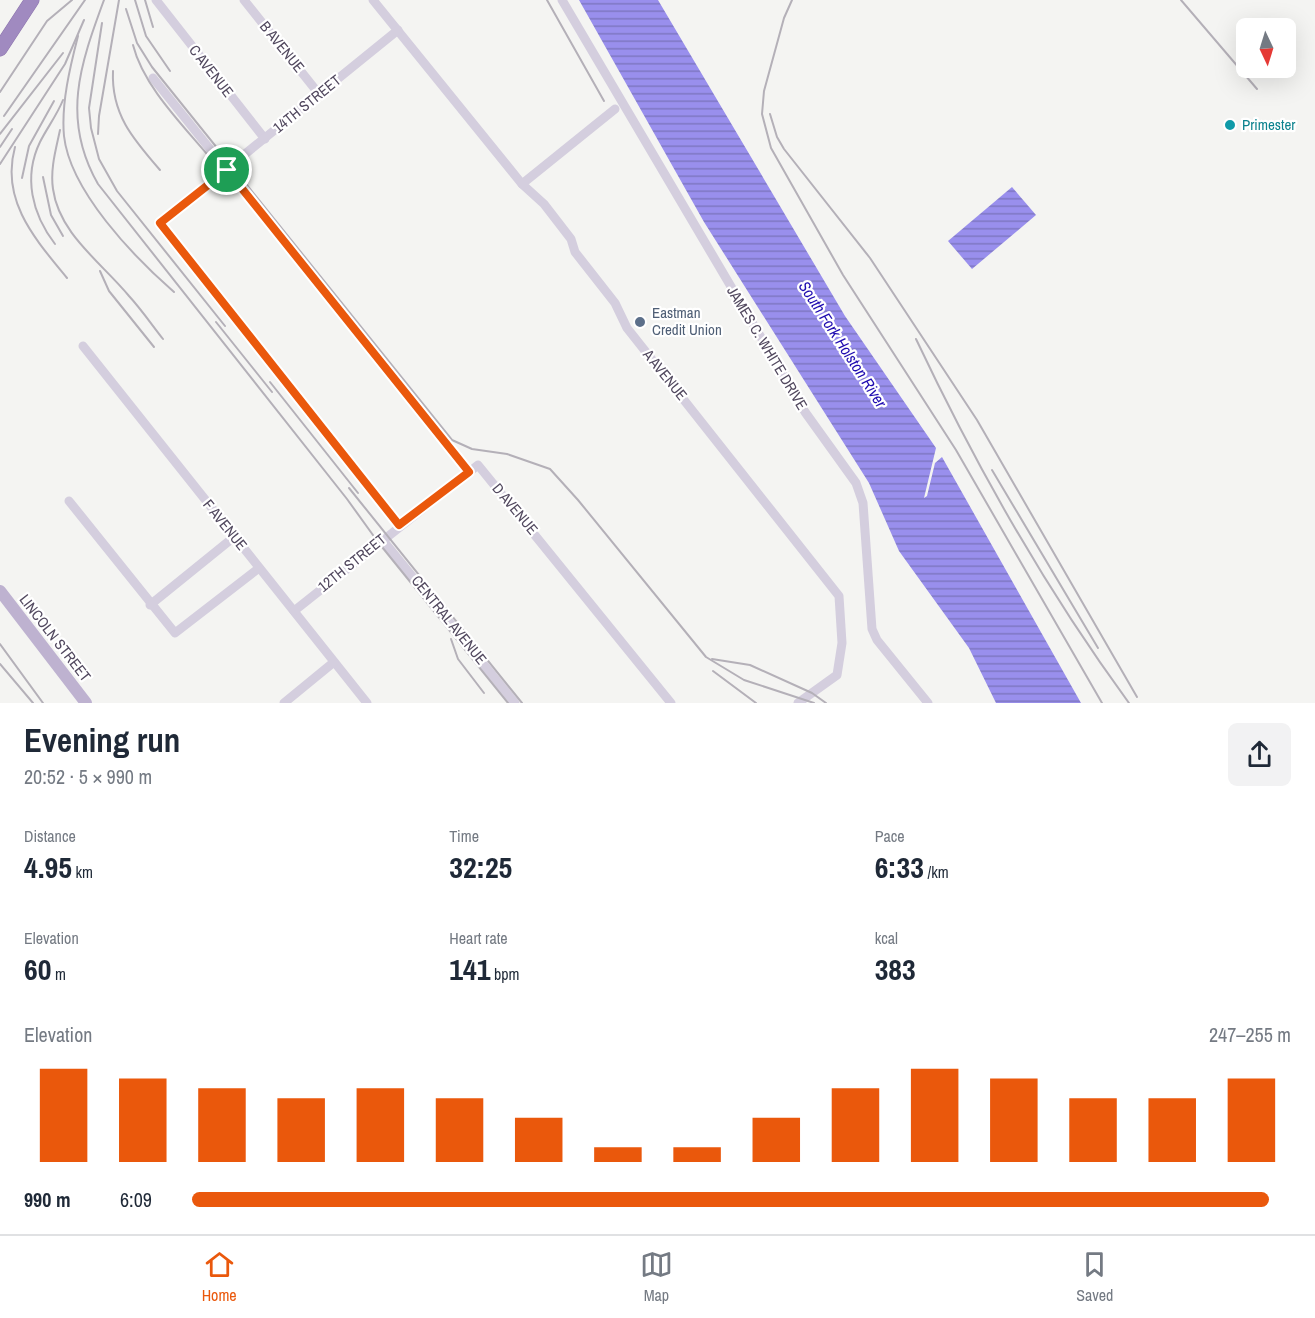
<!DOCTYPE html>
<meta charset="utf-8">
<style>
:root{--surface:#fff;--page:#f2f2f3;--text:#1f2937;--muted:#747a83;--line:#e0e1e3;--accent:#ea580c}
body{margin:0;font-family:"Archivo Narrow",sans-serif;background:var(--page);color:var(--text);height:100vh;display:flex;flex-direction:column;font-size:22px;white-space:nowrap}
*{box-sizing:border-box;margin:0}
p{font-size:20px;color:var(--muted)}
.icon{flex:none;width:33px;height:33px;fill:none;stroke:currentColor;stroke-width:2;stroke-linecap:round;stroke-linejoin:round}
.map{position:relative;height:703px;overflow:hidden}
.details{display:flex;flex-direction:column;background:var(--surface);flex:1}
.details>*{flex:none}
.needle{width:39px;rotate:176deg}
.controls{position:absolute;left:1236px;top:18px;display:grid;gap:12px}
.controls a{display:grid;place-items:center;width:60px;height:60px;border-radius:9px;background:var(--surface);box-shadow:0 6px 24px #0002;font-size:30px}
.pin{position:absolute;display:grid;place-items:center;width:51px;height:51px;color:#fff;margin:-26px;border:3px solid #fff;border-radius:50%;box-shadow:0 2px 6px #0007}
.round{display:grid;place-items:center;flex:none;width:63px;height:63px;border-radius:9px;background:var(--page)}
.headline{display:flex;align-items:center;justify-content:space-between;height:102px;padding:0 24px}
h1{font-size:33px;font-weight:700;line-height:45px}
.figures{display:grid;grid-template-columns:repeat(3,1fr);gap:9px;height:102px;padding:6px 24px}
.figures div{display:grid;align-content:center}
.figures b{font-size:30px;font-weight:700}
.figures small{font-size:16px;font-weight:400}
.figures p{font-size:16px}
.chart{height:168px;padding:12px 24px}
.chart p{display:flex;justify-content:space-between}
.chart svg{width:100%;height:108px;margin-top:6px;stroke:var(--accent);stroke-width:6}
ul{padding:0 24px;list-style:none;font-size:20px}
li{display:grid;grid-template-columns:96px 72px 1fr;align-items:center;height:45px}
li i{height:15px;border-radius:8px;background:var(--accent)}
.tabs{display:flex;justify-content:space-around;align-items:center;height:84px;border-top:2px solid var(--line);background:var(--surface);font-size:16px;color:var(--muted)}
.tabs a{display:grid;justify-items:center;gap:3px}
.tabs .on{color:var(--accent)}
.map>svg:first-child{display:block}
.water{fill:url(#water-rules)}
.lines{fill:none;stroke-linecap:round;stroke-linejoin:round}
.highway-casing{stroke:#8c75ac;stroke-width:15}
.minor{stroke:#d4cede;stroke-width:9}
.major{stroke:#beb2d0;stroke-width:12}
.highway{stroke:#a08ac0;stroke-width:14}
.rail{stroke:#b4b0b8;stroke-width:2}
.route-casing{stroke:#fff;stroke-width:12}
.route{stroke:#ea580c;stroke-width:8}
.culture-dot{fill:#0f9aa8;stroke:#fff;stroke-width:2}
.service-dot{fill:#5c6f8a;stroke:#fff;stroke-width:2}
.labels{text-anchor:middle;stroke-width:4.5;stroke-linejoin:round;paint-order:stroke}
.street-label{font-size:15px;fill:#52495f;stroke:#fff}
.culture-label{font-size:15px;fill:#0d838f;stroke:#fff;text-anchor:start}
.service-label{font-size:15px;fill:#4e5e75;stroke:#fff;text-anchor:start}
.water-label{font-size:16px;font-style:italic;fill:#1f0cb0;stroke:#fff}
</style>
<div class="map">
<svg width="1315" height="703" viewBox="0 0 1315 703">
<defs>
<pattern id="water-rules" width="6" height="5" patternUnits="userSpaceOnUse" patternTransform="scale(1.5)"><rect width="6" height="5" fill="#998fed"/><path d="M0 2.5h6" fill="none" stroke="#7f77c3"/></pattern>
</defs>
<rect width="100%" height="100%" fill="#f4f4f2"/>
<!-- water -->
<g class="water">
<polygon points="579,0 658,0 845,316 936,448 924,498 927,496 935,463 942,457 1081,703 996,703 969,648 899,551 869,483 704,222"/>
<polygon points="1012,187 1036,215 972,269 948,241"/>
</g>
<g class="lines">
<!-- highway casing -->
<g class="highway-casing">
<polyline id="highway" points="0,49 32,0"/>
</g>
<!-- minor -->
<g class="minor">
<polyline points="156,0 265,139"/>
<polyline points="244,0 319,94"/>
<polyline points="373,0 522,184 544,204 571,239 575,252 615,303 627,328 839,596 842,643 837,675 798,703"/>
<polyline points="562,0 805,412 856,483 863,503 872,629 877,640 928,703"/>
<polyline points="398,30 160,223 399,525"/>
<polyline points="153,78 469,472"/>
<polyline points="522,184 615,109"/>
<polyline points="83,346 367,703"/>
<polyline points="69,501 175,633 259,568"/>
<polyline points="382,539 515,703"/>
<polyline points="150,605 234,537"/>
<polyline points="294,611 478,465 671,703"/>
<polyline points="284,703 334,662"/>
</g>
<!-- major -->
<polyline class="major" points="0,591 86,703"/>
<!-- highway -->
<use href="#highway" class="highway"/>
<!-- rail -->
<g class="rail">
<path d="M104 0C80 65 61 119 98 184L347 499 378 542 508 703"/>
<polyline points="135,0 146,36 170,71"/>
<polyline points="145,0 153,27"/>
<polyline points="547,0 604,101"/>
<polyline points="792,0 784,18 764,91 762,114 771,148 843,275 956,450 1102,703"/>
<polyline points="1181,0 1257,89"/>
<polyline points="126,9 137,43 152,67 452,440 472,449 507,454 550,469 578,500 706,657 744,680 814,703"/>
<polyline points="102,23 89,108 91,128 99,159 117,191 225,326"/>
<path d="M78 36C70 67 61 104 64 136 70 191 134 257 174 292"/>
<path d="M133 45C144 89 188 130 216 165"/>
<path d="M113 71C111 114 133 139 160 170"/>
<polyline points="0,92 47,21 72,0"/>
<polyline points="770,114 777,137 784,149 870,258 977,420 1137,697"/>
<polyline points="4,116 85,0"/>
<path d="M60 130C56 149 50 169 53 189 59 234 102 263 129 296 141 309 152 325 163 339"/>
<polyline points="0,134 63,53"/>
<polyline points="98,134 99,116 119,0"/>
<polyline points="0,147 12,129"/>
<path d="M15 147C0 201 36 240 67 278"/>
<polyline points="0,164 65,64 84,20"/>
<polyline points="43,177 51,215 63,236"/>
<polyline points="22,178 29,146 54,101"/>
<path d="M55 244C32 214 23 177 40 142 47 128 57 115 63 100"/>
<polyline points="100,271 109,291 154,347"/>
<polyline points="216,322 272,392"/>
<path d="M916 339C976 466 1046 590 1129 703"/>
<polyline points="270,382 358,493"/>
<polyline points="992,470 1098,648"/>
<polyline points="349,488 522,703"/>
<polyline points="451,639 458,659 484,693"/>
<polyline points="0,644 43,703"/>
<polyline points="712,659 750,665 812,693 826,703"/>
<polyline points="0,664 33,703"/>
<polyline points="713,671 756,703"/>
</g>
</g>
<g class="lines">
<!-- route casing -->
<g class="route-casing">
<polygon id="route" points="227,170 469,472 399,525 160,223"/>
</g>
<!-- route -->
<use href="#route" class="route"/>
</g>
<!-- markers -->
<circle class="culture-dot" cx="1230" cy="125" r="6"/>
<circle class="service-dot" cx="640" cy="322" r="6"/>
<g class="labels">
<!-- street labels -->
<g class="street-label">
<text transform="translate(282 47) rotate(51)" y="5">B AVENUE</text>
<text transform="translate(211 71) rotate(52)" y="5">C AVENUE</text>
<text transform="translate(307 104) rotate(-39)" y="5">14TH STREET</text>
<text transform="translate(767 348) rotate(59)" y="5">JAMES C. WHITE DRIVE</text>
<text transform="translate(665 375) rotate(51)" y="5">A AVENUE</text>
<text transform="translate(515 509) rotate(50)" y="5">D AVENUE</text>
<text transform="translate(225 525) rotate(51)" y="5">F AVENUE</text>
<text transform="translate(352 563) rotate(-39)" y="5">12TH STREET</text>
<text transform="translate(449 620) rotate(51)" y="5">CENTRAL AVENUE</text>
<text transform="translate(55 638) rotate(52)" y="5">LINCOLN STREET</text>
</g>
<!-- culture labels -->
<g class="culture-label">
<text x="1242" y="130">Primester</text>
</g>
<!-- service labels -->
<g class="service-label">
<text x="652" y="318">Eastman<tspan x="652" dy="17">Credit Union</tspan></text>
</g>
<!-- water labels -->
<g class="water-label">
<text transform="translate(843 344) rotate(57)" y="6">South Fork Holston River</text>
</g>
</g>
</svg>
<div class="controls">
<a><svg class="needle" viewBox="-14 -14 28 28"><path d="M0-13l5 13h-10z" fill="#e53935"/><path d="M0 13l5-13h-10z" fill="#747a83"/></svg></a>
</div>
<div class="pin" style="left:227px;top:170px;background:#1e9e55"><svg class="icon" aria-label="arrive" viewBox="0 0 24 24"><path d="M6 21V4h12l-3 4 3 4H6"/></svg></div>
</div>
<section class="details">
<div class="headline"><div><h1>Evening run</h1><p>20:52 · 5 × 990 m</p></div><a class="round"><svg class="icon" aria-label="share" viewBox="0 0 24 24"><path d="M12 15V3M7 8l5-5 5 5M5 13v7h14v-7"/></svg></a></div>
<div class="figures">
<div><p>Distance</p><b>4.95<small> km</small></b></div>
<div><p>Time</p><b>32:25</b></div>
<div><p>Pace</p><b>6:33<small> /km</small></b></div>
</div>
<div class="figures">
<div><p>Elevation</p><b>60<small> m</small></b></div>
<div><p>Heart rate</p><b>141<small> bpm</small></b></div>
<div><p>kcal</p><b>383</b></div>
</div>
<div class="chart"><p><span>Elevation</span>247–255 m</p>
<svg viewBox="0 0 160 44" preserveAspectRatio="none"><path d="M5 44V6M15 44V10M25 44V14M35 44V18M45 44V14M55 44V18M65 44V26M75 44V38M85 44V38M95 44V26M105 44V14M115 44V6M125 44V10M135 44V18M145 44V18M155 44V10"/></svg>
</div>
<ul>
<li><b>990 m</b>6:09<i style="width:98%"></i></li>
</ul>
</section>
<nav class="tabs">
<a class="on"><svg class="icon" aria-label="home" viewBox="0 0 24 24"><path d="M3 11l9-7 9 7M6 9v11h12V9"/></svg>Home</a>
<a><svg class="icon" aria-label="map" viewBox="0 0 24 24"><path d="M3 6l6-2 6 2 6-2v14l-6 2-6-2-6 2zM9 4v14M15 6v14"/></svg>Map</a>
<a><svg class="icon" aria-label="saved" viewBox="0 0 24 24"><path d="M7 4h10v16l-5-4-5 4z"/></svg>Saved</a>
</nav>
